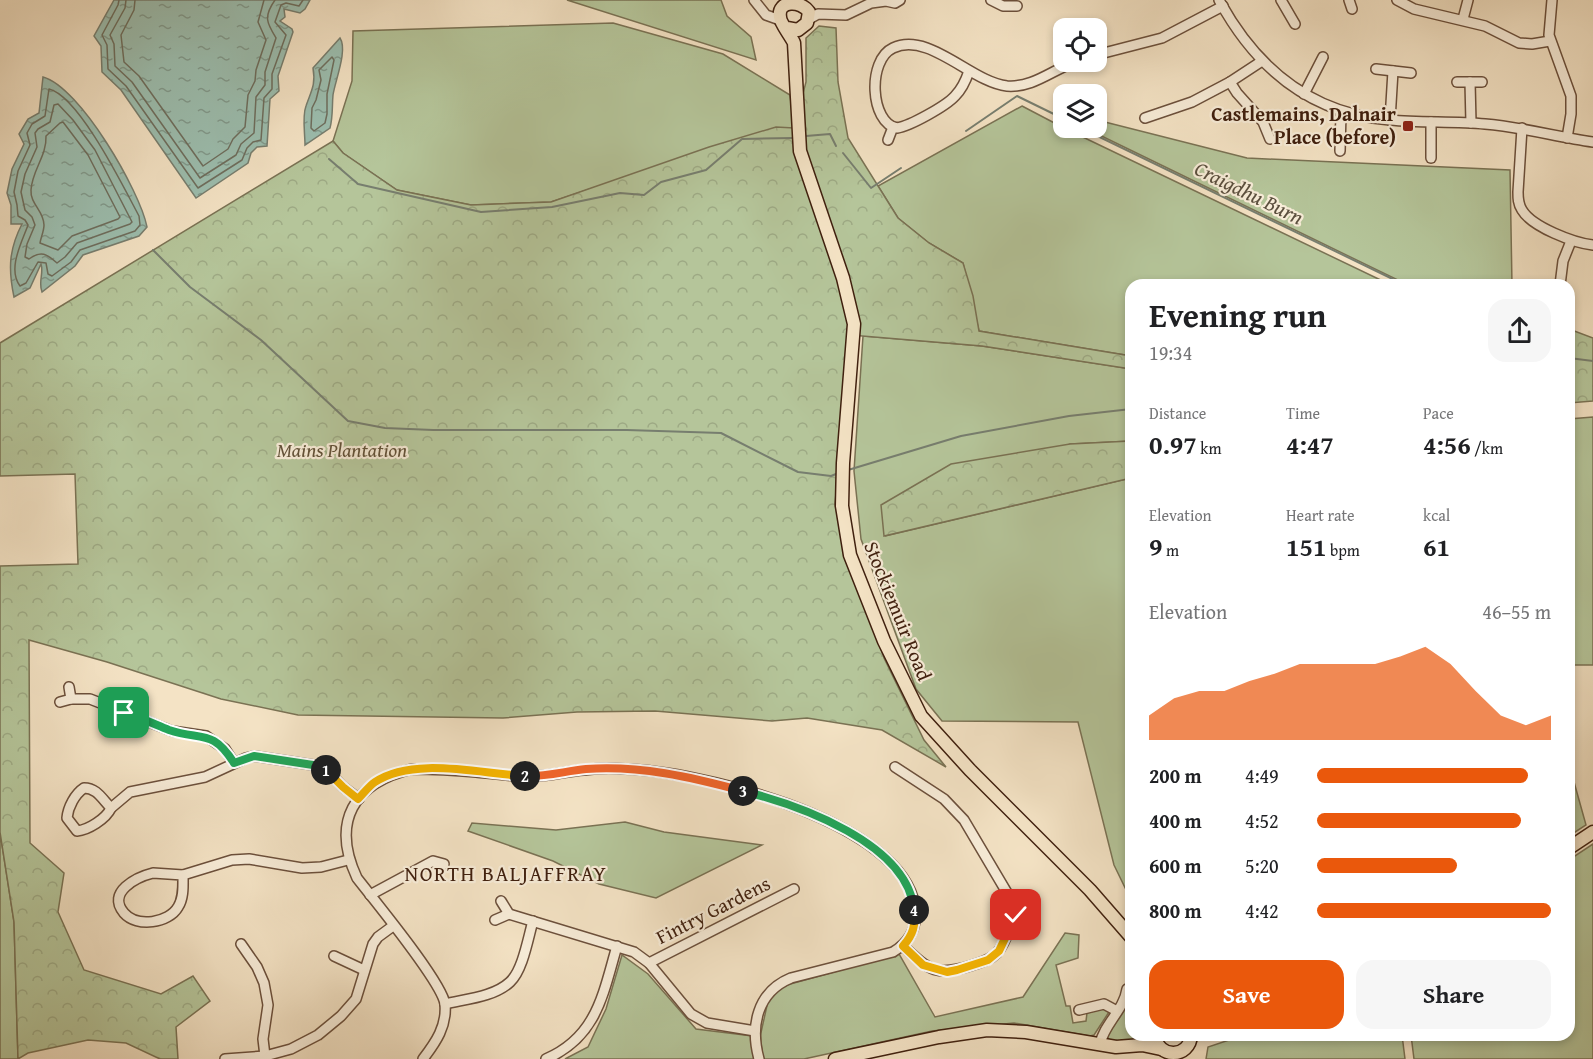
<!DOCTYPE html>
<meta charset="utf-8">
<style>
:root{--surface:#fff;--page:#f6f6f6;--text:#202124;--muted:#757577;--accent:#ea580c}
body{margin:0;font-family:"Gentium Book Plus",serif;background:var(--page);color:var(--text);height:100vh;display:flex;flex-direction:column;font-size:22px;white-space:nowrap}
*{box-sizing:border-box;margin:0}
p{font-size:20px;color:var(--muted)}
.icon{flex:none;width:33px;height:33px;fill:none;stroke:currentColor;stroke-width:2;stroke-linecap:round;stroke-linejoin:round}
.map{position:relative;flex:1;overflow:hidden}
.panel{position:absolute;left:1125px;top:279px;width:450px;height:762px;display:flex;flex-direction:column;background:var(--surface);border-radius:18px;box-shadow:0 3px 9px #0003}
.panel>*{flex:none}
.tools{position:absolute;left:1053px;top:18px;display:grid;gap:12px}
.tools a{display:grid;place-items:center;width:54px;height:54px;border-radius:12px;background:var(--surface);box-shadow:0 3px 9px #0003;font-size:30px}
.pin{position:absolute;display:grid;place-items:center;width:51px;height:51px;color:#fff;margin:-26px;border-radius:12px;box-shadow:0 3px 9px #0006}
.km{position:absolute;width:30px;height:30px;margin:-15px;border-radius:50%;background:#222;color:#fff;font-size:16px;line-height:30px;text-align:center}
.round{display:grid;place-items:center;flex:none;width:63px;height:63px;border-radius:18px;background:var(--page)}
.summary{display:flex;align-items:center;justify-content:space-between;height:102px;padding:0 24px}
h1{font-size:33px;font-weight:700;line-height:45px}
.figures{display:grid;grid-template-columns:repeat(3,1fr);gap:9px;height:102px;padding:6px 24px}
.figures div{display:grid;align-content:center}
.figures b{font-size:26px;font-weight:700}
.figures small{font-size:16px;font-weight:400}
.figures p{font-size:16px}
.chart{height:168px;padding:12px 24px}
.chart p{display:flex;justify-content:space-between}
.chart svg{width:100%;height:108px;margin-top:6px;fill:var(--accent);opacity:.7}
.action{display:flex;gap:12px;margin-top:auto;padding:12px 24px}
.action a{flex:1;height:69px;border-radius:18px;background:var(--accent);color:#fff;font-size:24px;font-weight:700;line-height:69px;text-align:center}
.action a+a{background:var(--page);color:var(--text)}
ul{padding:0 24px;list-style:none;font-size:20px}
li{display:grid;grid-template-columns:96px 72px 1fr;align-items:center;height:45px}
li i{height:15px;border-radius:8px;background:var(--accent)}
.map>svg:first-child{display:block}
.grass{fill:#b5c59a;stroke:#7a7254;stroke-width:1.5}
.forest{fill:url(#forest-crowns);stroke:#7a7254;stroke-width:1.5}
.water{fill:url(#water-ripples);stroke:#777e6f;stroke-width:1.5}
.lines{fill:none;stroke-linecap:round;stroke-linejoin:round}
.shore{stroke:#6e6e5e;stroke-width:1.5}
.stream{stroke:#777e6f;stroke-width:2}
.minor-casing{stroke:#6c503c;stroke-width:12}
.major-casing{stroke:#3f1f0e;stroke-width:15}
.minor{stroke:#f8edd9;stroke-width:9}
.major{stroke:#f4e3c5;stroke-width:12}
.split-1-casing{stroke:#fff;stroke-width:12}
.split-2-casing{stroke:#fff;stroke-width:12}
.split-3-casing{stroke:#fff;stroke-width:12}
.split-4-casing{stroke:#fff;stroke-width:12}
.split-5-casing{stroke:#fff;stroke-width:12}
.split-1{stroke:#22a559;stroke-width:8}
.split-2{stroke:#f5b400;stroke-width:8}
.split-3{stroke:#f0652b;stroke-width:8}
.split-4{stroke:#22a559;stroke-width:8}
.split-5{stroke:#f5b400;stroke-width:8}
.poi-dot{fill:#8f2418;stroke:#f8edd9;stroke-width:2}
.labels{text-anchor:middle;stroke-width:4.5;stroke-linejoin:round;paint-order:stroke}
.poi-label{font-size:20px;font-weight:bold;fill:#3f1f0e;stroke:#f8edd9;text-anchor:end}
.park-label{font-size:20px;font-style:italic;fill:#625138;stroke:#f8edd9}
.street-label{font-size:20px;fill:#3f1f0e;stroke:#f8edd9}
.water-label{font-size:21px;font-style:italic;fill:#5b4f3e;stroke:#f8edd9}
.neighbourhood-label{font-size:21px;letter-spacing:1.5px;fill:#3f1f0e;stroke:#f8edd9}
</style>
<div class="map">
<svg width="1593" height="1059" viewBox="0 0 1593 1059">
<defs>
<pattern id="forest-crowns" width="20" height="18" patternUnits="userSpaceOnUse" patternTransform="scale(1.5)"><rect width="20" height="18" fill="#b5c59a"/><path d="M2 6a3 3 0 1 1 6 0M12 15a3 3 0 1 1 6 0" fill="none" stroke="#9da984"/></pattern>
<pattern id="water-ripples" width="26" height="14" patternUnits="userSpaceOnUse" patternTransform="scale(1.5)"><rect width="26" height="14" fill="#9cbeaf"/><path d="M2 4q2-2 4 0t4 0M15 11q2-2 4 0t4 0" fill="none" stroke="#819a8d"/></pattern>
</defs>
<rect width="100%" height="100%" fill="#f4e3c5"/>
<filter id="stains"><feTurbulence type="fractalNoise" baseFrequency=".00333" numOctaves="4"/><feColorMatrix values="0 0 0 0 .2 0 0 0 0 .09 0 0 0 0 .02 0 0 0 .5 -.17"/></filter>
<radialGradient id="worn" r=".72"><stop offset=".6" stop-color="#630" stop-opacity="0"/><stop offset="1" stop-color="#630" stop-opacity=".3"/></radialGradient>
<!-- grass -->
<g class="grass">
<polygon points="567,0 721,0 727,16 751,37 756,60"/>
<polygon points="613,23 723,54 790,95 794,128 629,176 551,202 471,205 397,190 343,153 333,141 352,81 353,31"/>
<polygon points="1022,106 1064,128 1391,285 1131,285 1131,356 979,331 963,263 929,243 898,218 878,186"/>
<polygon points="1097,120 1247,158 1510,170 1512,285 1408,285 1085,128 1096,128"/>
<polygon points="863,336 982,346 1131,369 1131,441 1070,444 885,536 1131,478 1131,900 1114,865 1078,722 942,721 916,689 861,539 854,471"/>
<polygon points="1593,417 1593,665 1574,665 1569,670 1569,419"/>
<polygon points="1569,764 1586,825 1569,836"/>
<polygon points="625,822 664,832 762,845 656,898 599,884 553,861 468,831 472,823 556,830"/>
<polygon points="0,832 14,922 18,1059 0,1059"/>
<polygon points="1593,844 1593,1059 1414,1059 1411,1035 1569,1035 1569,860"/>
<polygon points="1065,933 1079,935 1078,958 1056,965 1066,1006 1070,1006 1073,1023 1086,1021 1087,1013 1104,1008 1109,1012 1094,1035 1090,1036 1014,1023 932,1031 804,1059 565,1059 588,1047 606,1009 622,955 648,974 696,1029 760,1037 768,1001 783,986 899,954 935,1017 1023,997"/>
<polygon points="1131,997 1131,1035 1146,1035 1133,1041 1111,1041 1107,1037 1107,1032"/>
<polygon points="1244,1035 1402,1035 1405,1059 1206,1059 1208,1047"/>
</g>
<!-- forest -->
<g class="forest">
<polygon points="819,26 836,28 838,82 848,138 898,218 929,243 963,263 973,296 979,331 1131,356 1131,369 982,346 851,335 835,504 843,541 884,658 924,740 946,767 882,730 807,718 772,721 655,711 577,712 503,718 298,715 221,699 107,662 29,640 30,843 64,873 58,912 84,970 161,994 193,976 210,1001 176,1027 178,1059 160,1059 126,1043 88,1040 28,1053 18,1059 14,922 0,832 0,566 78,564 75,474 0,476 0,343 333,141 343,153 397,190 471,205 551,202 709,147 776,127 794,128 806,82 806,38"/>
<polygon points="1569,329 1593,338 1593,401 1569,403"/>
<polygon points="1131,441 1131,478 884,536 881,505 951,464 1070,444"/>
</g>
<!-- water -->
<g class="water">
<polygon points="114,0 310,0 305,9 300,13 284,9 285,17 280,21 292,29 293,32 278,76 279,91 270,99 267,146 257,147 251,153 248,163 196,198 121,90 102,72 101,46 94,36"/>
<path d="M340 38C348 50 335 81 333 95 332 106 333 117 330 128L305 145C305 133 302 116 306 106 311 91 316 85 313 68Z"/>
<path d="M43 77C80 87 140 191 147 227L139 236 83 255 75 266 42 292C38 282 44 273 41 264L30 288 14 297C8 269 9 249 22 224H11V205L7 193 12 169 24 144 19 134 28 119 39 113Z"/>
</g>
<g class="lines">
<!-- shore -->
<g class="shore">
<polyline points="119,0 118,5 102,35 107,45 108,69 126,86 198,188 242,160 247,148 253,142 261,140 264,98 272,89 272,74 286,35 275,22 281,5 286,3 299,6 303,0"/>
<path d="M126 0 125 8 110 35 114 44 115 66 132 82 200 178 236 155 241 144 254 133 256 97 265 85V72L276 38C267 23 263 17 275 0"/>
<polyline points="135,0 134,10 121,35 124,62 139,76 203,166 228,149 233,139 245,127 248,95 255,81 256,70 266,40 258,22 264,0"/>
<polygon points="332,57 334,60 327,94 327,114 325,123 314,131 311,128 312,108 316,100 321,80 319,70"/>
<path d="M49 89C79 96 124 188 139 216L140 225 135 231 80 250 71 262 52 276 48 274 46 263 38 262 26 283 20 286C7 269 22 242 28 225L25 220 18 216 17 205 14 192 18 171 30 145 27 133 32 124 45 116Z"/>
<path d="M58 104 73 120 95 150 132 222 130 224 77 243 65 257 57 263C47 254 41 250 29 259L25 257 27 244 35 225 32 217 25 210 21 192 25 174 37 147 35 133 38 129 50 122 54 105Z"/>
<path d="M63 122 88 155 120 217 118 219 72 236 58 250 40 243C41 237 44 231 44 225 44 211 30 204 31 190 32 170 47 156 46 136L60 123Z"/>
</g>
<!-- stream -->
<g class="stream">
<polyline points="1081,128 1405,285"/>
<polyline points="966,131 1017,96 1064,119"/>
<polyline points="806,136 830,134 836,146"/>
<polyline points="843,153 871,188 901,168"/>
<polyline points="329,159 358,184 481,212 552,207 620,193 644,195 661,182 706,170 742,139 793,138"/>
<polyline points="153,250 190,287 261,340 348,421 385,428 433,430 627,430 721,433 798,472 831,476 836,474"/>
<polyline points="1569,358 1593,361"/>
<polyline points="848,470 961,436 1069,416 1131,409"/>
</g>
<!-- minor casing -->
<g class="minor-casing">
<g id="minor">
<polyline points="754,0 766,15 780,20"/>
<polyline points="991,0 1003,6 1017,6"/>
<path d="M1219 0C1256 68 1311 114 1390 120 1421 123 1454 121 1485 124 1522 127 1557 137 1593 142"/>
<polyline points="1281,0 1295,24"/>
<polyline points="1349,0 1352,9"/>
<polyline points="1397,0 1414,9 1485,26 1519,43 1532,44 1550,41"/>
<polyline points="1552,0 1549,35 1571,96 1571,114 1567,138"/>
<polyline points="809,19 818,14 846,15 871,3 886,1 895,3 900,0"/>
<polyline points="1463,19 1468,0"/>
<polyline points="1096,55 1162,38 1223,6"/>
<polyline points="1376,69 1411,73"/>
<path d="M969 71C966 80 962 89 955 96 946 106 910 126 897 128 870 123 867 60 893 48 929 31 971 82 1007 86 1033 88 1052 70 1075 62"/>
<polyline points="1230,82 1237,93 1263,122 1270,139"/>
<polyline points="1457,82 1482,82"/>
<polyline points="1470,82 1471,123"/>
<polyline points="1304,94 1323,57"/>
<polyline points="1145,118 1192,102 1230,82 1262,61"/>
<polyline points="1390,120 1393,71"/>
<path d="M1522 128 1518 192C1518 198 1518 204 1522 210 1532 227 1574 243 1593 245"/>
<polyline points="888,140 893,127"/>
<polyline points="1340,151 1341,112"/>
<polyline points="1431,158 1431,122"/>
<polyline points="1560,285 1563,261 1571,241"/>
<polyline points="69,687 71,699"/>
<polyline points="60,702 71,699 90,699 172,731 206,736 225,749 234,763"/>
<path d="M895 767 944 799 964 820 1016 908 1015 915C1010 926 1006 943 997 953 990 960 982 962 973 965 936 977 930 971 903 946"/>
<path d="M84 788C97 788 102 799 111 808 106 819 88 830 77 831L67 818C68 807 75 794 84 788Z"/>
<polyline points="111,808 130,792 205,777 246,758 254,756 313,765 327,770 343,787 359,799"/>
<path d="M153 873 183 875C183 885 184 898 178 907 169 923 137 928 124 913 106 892 137 877 153 873Z"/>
<polyline points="183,875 232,860 249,859 302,868 321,867 348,860"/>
<polyline points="370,895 433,861 444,864"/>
<polyline points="501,901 509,914 634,952 649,963 691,1014 707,1023 755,1031"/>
<polyline points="495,920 509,914"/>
<polyline points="241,944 257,967 264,983 268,1005 263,1039 265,1056"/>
<polyline points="334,956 364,970"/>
<polyline points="649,963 794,889"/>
<path d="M445 1004C466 999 494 997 510 982 523 970 528 938 533 921"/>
<polyline points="1079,1010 1104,1004 1117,1011"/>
<path d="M1100 1044C1104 1024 1124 1010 1127 989"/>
<polyline points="225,1059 265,1056 291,1049 318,1035 341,1016 356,999 373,944 378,937 393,926"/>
<path d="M423 1059C436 1042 447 1026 445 1004 442 982 374 900 357 878 331 822 353 783 412 769 433 769 454 770 476 772 495 774 515 777 535 776 551 776 568 771 584 770 598 768 612 768 625 769 699 771 889 818 913 898 920 921 913 940 893 952L791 978C757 992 750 1026 759 1059"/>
<path d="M546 1059C597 1037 603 994 617 946"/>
</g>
</g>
<!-- major casing -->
<g class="major-casing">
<g id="major">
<path d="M787 28 798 30 807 23 809 12C801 0 777 0 780 17 780 23 791 36 794 43L800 151 843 278 854 324 843 463 842 506 850 555 884 641 921 716 970 770 1090 890 1131 937"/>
<polyline points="1569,848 1593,832"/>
<path d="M1155 1035C1157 1059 1190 1059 1191 1035"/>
<polyline points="835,1059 939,1037 987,1030 1026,1032 1116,1047 1142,1045 1161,1049"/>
</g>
</g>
<!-- minor -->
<use href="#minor" class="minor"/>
<!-- major -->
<use href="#major" class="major"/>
</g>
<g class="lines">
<!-- split-1 casing -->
<g class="split-1-casing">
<path id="split-1" d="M124 713C140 717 154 724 169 730 201 741 212 728 234 763L254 756 313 765 326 770"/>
</g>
<!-- split-2 casing -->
<g class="split-2-casing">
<path id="split-2" d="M326 770 343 787 358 799C364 793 369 786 375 782 414 756 481 774 525 776"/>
</g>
<!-- split-3 casing -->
<g class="split-3-casing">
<path id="split-3" d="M525 776C546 777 565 771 586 769 639 765 691 777 743 791"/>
</g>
<!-- split-4 casing -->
<g class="split-4-casing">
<path id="split-4" d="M743 791C798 805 908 843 914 910"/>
</g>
<!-- split-5 casing -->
<g class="split-5-casing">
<path id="split-5" d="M914 910C916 925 913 935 903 946L923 965 947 972 957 970 988 960 999 951 1016 915"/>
</g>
<!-- split-1 -->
<use href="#split-1" class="split-1"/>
<!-- split-2 -->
<use href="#split-2" class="split-2"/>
<!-- split-3 -->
<use href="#split-3" class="split-3"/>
<!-- split-4 -->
<use href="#split-4" class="split-4"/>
<!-- split-5 -->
<use href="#split-5" class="split-5"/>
</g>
<!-- markers -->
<rect class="poi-dot" x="1402" y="120" width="12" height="12" rx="3"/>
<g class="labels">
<!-- poi labels -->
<g class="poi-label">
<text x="1396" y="121">Castlemains, Dalnair<tspan x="1396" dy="23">Place (before)</tspan></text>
</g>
<!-- park labels -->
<g class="park-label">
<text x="342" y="457">Mains Plantation</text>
</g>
<!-- street labels -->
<g class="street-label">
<text transform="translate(898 611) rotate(68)" y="7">Stockiemuir Road</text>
<text transform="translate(713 910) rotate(-27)" y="7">Fintry Gardens</text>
</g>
<!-- water labels -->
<g class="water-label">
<text transform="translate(1249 193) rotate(26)" y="7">Craigdhu Burn</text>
</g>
<!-- neighbourhood labels -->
<g class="neighbourhood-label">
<text x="506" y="881">NORTH BALJAFFRAY</text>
</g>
</g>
<rect width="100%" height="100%" filter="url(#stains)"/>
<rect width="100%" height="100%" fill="url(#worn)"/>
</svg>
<div class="tools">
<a><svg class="icon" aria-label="locate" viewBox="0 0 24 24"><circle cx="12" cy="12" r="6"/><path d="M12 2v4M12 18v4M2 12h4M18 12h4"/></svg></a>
<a><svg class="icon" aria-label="layers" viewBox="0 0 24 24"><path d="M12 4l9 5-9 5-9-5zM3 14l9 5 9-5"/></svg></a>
</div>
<div class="pin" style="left:124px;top:713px;background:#1e9e55"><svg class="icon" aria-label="arrive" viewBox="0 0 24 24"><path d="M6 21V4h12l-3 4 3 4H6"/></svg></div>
<div class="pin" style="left:1016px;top:915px;background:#d93025"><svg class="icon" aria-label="check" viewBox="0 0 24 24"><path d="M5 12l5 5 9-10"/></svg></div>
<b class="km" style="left:326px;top:770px">1</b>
<b class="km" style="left:525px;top:776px">2</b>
<b class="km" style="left:743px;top:791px">3</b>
<b class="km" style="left:914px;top:910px">4</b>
<section class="panel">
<div class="summary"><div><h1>Evening run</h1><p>19:34</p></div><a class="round"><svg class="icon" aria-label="share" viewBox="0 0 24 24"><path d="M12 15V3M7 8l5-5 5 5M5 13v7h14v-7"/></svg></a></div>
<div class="figures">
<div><p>Distance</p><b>0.97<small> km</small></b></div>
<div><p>Time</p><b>4:47</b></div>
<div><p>Pace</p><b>4:56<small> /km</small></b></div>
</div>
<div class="figures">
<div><p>Elevation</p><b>9<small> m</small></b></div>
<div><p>Heart rate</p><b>151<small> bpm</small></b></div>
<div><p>kcal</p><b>61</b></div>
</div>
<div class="chart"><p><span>Elevation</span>46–55 m</p>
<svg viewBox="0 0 160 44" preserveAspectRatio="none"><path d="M0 44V34L10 27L20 24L30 24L40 20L50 17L60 13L70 13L80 13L90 13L100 10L110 6L120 13L130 24L140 34L150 38L160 34V44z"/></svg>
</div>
<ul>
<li><b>200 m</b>4:49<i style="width:90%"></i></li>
<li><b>400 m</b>4:52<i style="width:87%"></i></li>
<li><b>600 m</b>5:20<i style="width:60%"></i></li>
<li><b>800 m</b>4:42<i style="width:100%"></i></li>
</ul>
<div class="action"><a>Save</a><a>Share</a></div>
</section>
</div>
